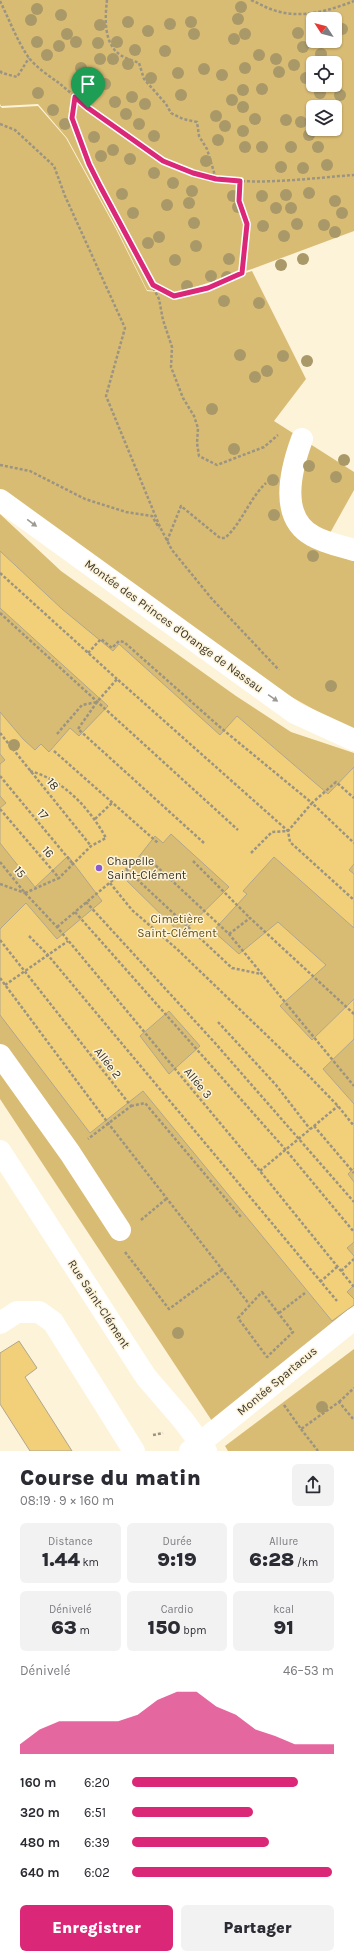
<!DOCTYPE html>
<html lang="fr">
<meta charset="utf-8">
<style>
:root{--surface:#fff;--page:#f2f2f3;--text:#2b2b33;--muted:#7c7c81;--accent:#db2777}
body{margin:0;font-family:Karla,sans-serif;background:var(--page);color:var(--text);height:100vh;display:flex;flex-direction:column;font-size:15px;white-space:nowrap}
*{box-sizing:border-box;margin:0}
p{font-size:13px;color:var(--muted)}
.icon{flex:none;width:22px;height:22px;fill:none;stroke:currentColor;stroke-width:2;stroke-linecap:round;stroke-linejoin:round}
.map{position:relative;height:1451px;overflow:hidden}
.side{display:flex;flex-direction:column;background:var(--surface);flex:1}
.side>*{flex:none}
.needle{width:26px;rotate:306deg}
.fabs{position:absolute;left:306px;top:12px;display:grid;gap:8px}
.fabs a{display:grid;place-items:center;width:36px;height:36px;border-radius:6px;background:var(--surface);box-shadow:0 1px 3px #0004;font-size:20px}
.pin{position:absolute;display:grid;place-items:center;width:34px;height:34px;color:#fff;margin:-41px -17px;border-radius:50% 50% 50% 0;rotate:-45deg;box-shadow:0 0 4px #0007}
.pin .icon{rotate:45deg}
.round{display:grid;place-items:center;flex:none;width:42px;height:42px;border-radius:6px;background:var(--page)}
.summary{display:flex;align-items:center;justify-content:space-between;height:68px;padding:0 20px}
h1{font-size:22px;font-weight:800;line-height:30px}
.figures{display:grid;grid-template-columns:repeat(3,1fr);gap:6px;height:68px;padding:4px 20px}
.figures div{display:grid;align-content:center;border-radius:6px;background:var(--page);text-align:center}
.figures b{font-size:20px;font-weight:800}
.figures small{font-size:11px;font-weight:400}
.figures p{font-size:11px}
.chart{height:112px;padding:8px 20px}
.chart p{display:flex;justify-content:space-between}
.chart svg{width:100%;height:72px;margin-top:4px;fill:var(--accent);opacity:.7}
.primary-button{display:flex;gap:8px;margin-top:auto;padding:8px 20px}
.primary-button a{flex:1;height:46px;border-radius:6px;background:var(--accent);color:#fff;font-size:16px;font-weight:800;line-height:46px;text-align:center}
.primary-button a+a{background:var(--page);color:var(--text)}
ul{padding:0 20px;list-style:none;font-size:13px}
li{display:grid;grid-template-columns:64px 48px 1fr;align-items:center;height:30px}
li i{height:10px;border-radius:5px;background:var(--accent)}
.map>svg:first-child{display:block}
.green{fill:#d9bc74;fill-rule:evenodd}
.building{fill:#f2d07a;stroke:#b0a68e;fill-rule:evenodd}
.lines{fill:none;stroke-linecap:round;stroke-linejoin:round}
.path{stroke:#9b9482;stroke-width:2.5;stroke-dasharray:3 2;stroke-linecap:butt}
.minor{stroke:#fff;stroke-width:22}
.major{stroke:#fff;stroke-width:22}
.tree{fill:#aa9968}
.oneway{fill:#9c9a94}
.route-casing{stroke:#fff;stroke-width:8}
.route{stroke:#db2777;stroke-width:5}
.poi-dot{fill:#895ad4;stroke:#fdf3d9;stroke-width:1.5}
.labels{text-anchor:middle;stroke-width:3;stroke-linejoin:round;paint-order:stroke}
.street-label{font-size:12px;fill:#38342a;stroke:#fdf3d9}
.poi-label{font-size:12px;fill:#38342a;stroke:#fdf3d9;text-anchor:start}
.park-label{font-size:12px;fill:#664f0b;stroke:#fdf3d9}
</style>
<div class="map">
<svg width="354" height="1451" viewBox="0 0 354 1451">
<rect width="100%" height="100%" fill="#fdf3d9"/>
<!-- green -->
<g class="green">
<path d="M0 0H354V231L252 269 176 293 147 290 117 229 67 138 38 104 1 106 0 104ZM313 19H335V41H313ZM313 63H335V85H313ZM313 107H335V129H313Z"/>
<polygon points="0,106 2,108 38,106 66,138 116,229 147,291 177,294 252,271 306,379 274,421 354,472 354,490 320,551 354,560 354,732 252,675 0,490"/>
<polygon points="0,514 61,571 236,696 291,732 354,753 354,1305 212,1421 0,1099"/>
<polygon points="354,1349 354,1451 228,1451 225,1446"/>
</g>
<!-- building -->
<g class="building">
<path d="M0 551 62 609 113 651 119 644 220 735 237 716 328 794 354 767V864L349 870 354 874V928L274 857 243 891 247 894 213 931 239 954 278 922 326 965 280 1006 312 1040 354 999V1039L323 1069 354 1104V1168L348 1174 354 1182V1242L347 1248 354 1256V1285L347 1292 354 1299V1305L332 1321 143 1091 90 1133 0 1015V929L26 903 57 939 102 901 68 856 35 887 0 843V808L6 803 0 796V764L5 760 0 754V712L23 739 35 750 41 744 49 752 70 728 79 736 108 706 0 608ZM171 834 229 887 181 934 123 877 155 836 163 843ZM169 1011 200 1046 169 1074 140 1036Z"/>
<polygon points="19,1341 37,1368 25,1377 72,1451 30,1451 0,1404 0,1353"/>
</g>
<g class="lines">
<!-- path -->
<g class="path">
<path d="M107 0C105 18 103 45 122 56 127 59 134 61 139 63L144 79 166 104 171 113 183 119 197 122 199 136 207 149 216 179"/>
<path d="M251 0C260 4 268 9 277 11 302 19 331 10 354 1"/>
<path d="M0 1C9 19 17 41 29 58 36 67 49 76 59 83 101 119 160 168 215 178 257 186 311 178 354 175"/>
<polyline points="0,71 2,73 17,77 29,58"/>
<polyline points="75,97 72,118 89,164 159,299 163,320 172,347 171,367 183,398 194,416 198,428 197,443 199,456 217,465 264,447 278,435"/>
<polyline points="0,124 15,130 54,166 65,196 125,328 106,396 160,527 172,550 212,599 279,670"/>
<polyline points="154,285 174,296 208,288 241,273 247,224 239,201 240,181"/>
<polyline points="0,465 30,471 85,499 126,512 152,516 159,528"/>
<path d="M167 541 181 506 220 538H225C242 523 249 499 266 483"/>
<polyline points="0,573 117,679"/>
<polyline points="0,613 238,830"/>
<polyline points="88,653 101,639 112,648 119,641 124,642 221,728 312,803 336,782 354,798"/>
<polyline points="0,733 91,846"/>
<polyline points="57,734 82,705 97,702"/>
<polyline points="54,751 158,843"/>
<path d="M30 771C64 780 90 809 106 838L91 846 59 878"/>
<polyline points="0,776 73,864"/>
<polyline points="0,809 59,878 25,893"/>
<polyline points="95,819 113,802"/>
<polyline points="204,843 78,729 97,702 117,679 288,831 290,842 354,900"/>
<polyline points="251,853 272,832 288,831 312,803 354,843"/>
<polyline points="193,861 250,918"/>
<polyline points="0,862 25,893 57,927 260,1171 354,1287"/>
<polyline points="152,862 229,934 354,1086"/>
<polyline points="110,883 132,910 178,950 309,1076 338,1106 354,1126"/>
<polyline points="0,884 25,893"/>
<polyline points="86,902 215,1043 354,1202"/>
<polyline points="75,912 285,1149 354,1232"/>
<polyline points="57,927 126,869 232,968 261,974"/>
<polyline points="229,934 250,918 354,1014"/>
<polyline points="29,936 47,954 337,1301"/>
<polyline points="0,940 131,1106 88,1139"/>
<polyline points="0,978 108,1123 249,1304"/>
<polyline points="5,985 68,941"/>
<polyline points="218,1022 276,1085 310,1129"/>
<polyline points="131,1106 145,1103 241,1217"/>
<polyline points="314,1126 354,1173"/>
<polyline points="260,1171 338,1106"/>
<polyline points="141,1220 166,1199"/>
<polyline points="125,1252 169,1309 222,1270"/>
<polyline points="341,1271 354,1259"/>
<polyline points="320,1282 337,1267"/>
<polygon points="262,1292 293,1332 267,1357 238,1318"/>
<polyline points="279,1313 305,1293"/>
<polyline points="339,1402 354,1388"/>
<polyline points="284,1405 301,1429 339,1402 354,1420"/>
<polyline points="301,1429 318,1451"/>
<polyline points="153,1435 163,1433"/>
</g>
<!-- minor -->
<g class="minor">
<path d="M302 439C291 469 278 517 313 536 325 543 341 546 354 550"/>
<polyline points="0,500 295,713 354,740"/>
<polyline points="0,1055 70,1153 120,1230"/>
<polyline points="0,1323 17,1312 39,1312 53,1322 134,1451"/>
<polyline points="190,1451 354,1319"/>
</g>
<!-- major -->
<polyline class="major" points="0,1151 146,1377 183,1420 206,1451"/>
</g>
<!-- trees -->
<g class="tree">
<circle cx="241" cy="7" r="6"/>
<circle cx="37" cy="9" r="6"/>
<circle cx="61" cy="15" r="6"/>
<circle cx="238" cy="19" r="6"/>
<circle cx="31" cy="20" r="6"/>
<circle cx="128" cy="22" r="6"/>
<circle cx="191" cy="22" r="6"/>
<circle cx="170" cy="24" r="6"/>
<circle cx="100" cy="25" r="6"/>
<circle cx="342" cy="29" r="6"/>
<circle cx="148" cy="31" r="6"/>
<circle cx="298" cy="33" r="6"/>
<circle cx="67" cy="34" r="6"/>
<circle cx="194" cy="34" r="6"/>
<circle cx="245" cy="34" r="6"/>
<circle cx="234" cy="39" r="6"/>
<circle cx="37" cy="42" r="6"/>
<circle cx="76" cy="42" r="6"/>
<circle cx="117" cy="42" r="6"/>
<circle cx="98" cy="43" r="6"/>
<circle cx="59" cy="46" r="6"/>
<circle cx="303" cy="47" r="6"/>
<circle cx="135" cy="50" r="6"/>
<circle cx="165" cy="51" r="6"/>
<circle cx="321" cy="54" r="6"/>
<circle cx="47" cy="55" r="6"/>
<circle cx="259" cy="55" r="6"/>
<circle cx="100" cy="59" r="6"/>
<circle cx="113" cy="59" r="6"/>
<circle cx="276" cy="59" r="6"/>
<circle cx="128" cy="64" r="6"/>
<circle cx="294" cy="65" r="6"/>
<circle cx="81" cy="68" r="6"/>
<circle cx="245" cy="68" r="6"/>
<circle cx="204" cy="69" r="6"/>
<circle cx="279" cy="72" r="6"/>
<circle cx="178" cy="73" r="6"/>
<circle cx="222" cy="75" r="6"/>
<circle cx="151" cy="78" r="6"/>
<circle cx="306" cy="78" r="6"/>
<circle cx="84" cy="82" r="6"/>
<circle cx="105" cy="84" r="6"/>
<circle cx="262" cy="89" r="6"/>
<circle cx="243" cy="90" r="6"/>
<circle cx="38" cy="93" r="6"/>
<circle cx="320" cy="93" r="6"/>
<circle cx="181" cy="95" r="6"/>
<circle cx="340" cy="95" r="6"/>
<circle cx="132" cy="97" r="6"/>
<circle cx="232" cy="100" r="6"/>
<circle cx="115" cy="102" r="6"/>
<circle cx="145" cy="104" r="6"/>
<circle cx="243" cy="107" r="6"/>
<circle cx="53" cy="110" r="6"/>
<circle cx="126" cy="114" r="6"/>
<circle cx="216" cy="116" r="6"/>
<circle cx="255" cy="119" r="6"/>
<circle cx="286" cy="120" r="6"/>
<circle cx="301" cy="122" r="6"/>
<circle cx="65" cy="124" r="6"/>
<circle cx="139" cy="124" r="6"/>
<circle cx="225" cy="126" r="6"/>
<circle cx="243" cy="131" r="6"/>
<circle cx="309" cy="135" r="6"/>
<circle cx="154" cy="136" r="6"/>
<circle cx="94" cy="137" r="6"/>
<circle cx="218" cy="140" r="6"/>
<circle cx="245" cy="147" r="6"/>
<circle cx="262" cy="147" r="6"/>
<circle cx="291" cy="147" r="6"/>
<circle cx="318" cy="147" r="6"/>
<circle cx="113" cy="150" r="6"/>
<circle cx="101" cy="156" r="6"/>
<circle cx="130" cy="159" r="6"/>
<circle cx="206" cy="161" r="6"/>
<circle cx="327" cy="165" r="6"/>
<circle cx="281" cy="167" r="6"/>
<circle cx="303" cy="168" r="6"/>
<circle cx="154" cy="173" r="6"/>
<circle cx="173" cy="183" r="6"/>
<circle cx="192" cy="191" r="6"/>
<circle cx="309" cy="193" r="6"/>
<circle cx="122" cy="194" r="6"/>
<circle cx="286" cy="195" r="6"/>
<circle cx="233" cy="196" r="6"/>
<circle cx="262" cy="196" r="6"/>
<circle cx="335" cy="201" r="6"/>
<circle cx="189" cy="203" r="6"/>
<circle cx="167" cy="205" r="6"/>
<circle cx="238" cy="207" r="6"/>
<circle cx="276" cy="208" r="6"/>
<circle cx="291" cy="208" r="6"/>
<circle cx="133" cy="213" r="6"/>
<circle cx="342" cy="213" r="6"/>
<circle cx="194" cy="223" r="6"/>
<circle cx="297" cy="224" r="6"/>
<circle cx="324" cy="225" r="6"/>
<circle cx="263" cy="226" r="6"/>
<circle cx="335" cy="232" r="6"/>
<circle cx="284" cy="236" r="6"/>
<circle cx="159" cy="237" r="6"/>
<circle cx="148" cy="243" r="6"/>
<circle cx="196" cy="246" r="6"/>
<circle cx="229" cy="259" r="6"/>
<circle cx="303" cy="259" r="6"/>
<circle cx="175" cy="260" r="6"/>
<circle cx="281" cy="265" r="6"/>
<circle cx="211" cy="276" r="6"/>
<circle cx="227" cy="277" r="6"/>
<circle cx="187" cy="286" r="6"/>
<circle cx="224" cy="301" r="6"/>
<circle cx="259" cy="303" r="6"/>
<circle cx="240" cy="355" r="6"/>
<circle cx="283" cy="356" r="6"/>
<circle cx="307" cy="361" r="6"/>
<circle cx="267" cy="371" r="6"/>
<circle cx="255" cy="377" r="6"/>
<circle cx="212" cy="409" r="6"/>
<circle cx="234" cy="449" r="6"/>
<circle cx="344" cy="460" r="6"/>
<circle cx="309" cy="466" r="6"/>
<circle cx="336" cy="477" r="6"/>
<circle cx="273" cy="480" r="6"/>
<circle cx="274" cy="515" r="6"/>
<circle cx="313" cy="556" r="6"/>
<circle cx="331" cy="686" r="6"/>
<circle cx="14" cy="745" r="6"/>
<circle cx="178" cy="1333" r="6"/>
<circle cx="322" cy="1407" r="6"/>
</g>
<!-- one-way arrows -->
<defs><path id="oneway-solid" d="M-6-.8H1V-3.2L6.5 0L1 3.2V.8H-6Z"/></defs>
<g class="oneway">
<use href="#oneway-solid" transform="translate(32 523) rotate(36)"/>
<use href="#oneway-solid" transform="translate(273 698) rotate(35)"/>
</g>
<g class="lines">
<!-- route casing -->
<g class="route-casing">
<polygon id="route" points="75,97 88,108 163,161 193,173 216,179 240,181 239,201 247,224 242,273 208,288 174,296 153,285 100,186 89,164 72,118"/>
</g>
<!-- route -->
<use href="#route" class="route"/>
</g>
<!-- markers -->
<circle class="poi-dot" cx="99" cy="868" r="4"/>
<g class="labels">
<!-- street labels -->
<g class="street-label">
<text transform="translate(174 626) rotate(36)" y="4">Montée des Princes d'Orange de Nassau</text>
<text transform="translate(53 784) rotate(51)" y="4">18</text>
<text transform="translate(43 814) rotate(50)" y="4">17</text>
<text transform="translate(48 852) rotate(49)" y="4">16</text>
<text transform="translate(20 872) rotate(51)" y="4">15</text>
<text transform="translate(108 1063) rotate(52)" y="4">Allée 2</text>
<text transform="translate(198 1083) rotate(50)" y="4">Allée 3</text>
<text transform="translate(99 1304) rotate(57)" y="4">Rue Saint-Clément</text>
<text transform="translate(277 1381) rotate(-40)" y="4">Montée Spartacus</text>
</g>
<!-- poi labels -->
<g class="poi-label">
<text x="107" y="865">Chapelle<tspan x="107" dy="14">Saint-Clément</tspan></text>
</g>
<!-- park labels -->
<g class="park-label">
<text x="177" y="923">Cimetière<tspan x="177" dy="14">Saint-Clément</tspan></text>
</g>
</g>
</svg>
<div class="fabs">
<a><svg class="needle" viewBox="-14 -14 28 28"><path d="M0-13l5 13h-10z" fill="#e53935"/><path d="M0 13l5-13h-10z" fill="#7c7c81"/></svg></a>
<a><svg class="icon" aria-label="locate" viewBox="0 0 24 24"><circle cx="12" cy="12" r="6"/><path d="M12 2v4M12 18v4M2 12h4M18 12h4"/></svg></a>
<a><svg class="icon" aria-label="layers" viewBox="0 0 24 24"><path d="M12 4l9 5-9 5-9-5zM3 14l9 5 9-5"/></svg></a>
</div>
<div class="pin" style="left:88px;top:108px;background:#1e9e55"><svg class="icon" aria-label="arrive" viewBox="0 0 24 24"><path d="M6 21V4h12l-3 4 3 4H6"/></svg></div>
</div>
<section class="side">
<div class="summary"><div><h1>Course du matin</h1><p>08:19 · 9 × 160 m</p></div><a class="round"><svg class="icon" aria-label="share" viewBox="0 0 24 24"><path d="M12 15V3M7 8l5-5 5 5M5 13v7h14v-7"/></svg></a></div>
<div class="figures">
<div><p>Distance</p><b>1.44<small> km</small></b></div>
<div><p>Durée</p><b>9:19</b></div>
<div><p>Allure</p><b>6:28<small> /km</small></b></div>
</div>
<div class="figures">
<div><p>Dénivelé</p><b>63<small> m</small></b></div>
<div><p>Cardio</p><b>150<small> bpm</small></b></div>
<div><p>kcal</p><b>91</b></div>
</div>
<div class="chart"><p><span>Dénivelé</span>46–53 m</p>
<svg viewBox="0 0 160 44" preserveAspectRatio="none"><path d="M0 44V38L10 29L20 24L30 24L40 24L50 24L60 20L70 11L80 6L90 6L100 15L110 20L120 29L130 33L140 38L150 38L160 38V44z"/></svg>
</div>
<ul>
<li><b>160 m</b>6:20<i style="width:82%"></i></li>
<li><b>320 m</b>6:51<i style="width:60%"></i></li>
<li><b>480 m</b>6:39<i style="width:68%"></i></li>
<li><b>640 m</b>6:02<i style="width:99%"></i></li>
</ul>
<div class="primary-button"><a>Enregistrer</a><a>Partager</a></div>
</section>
